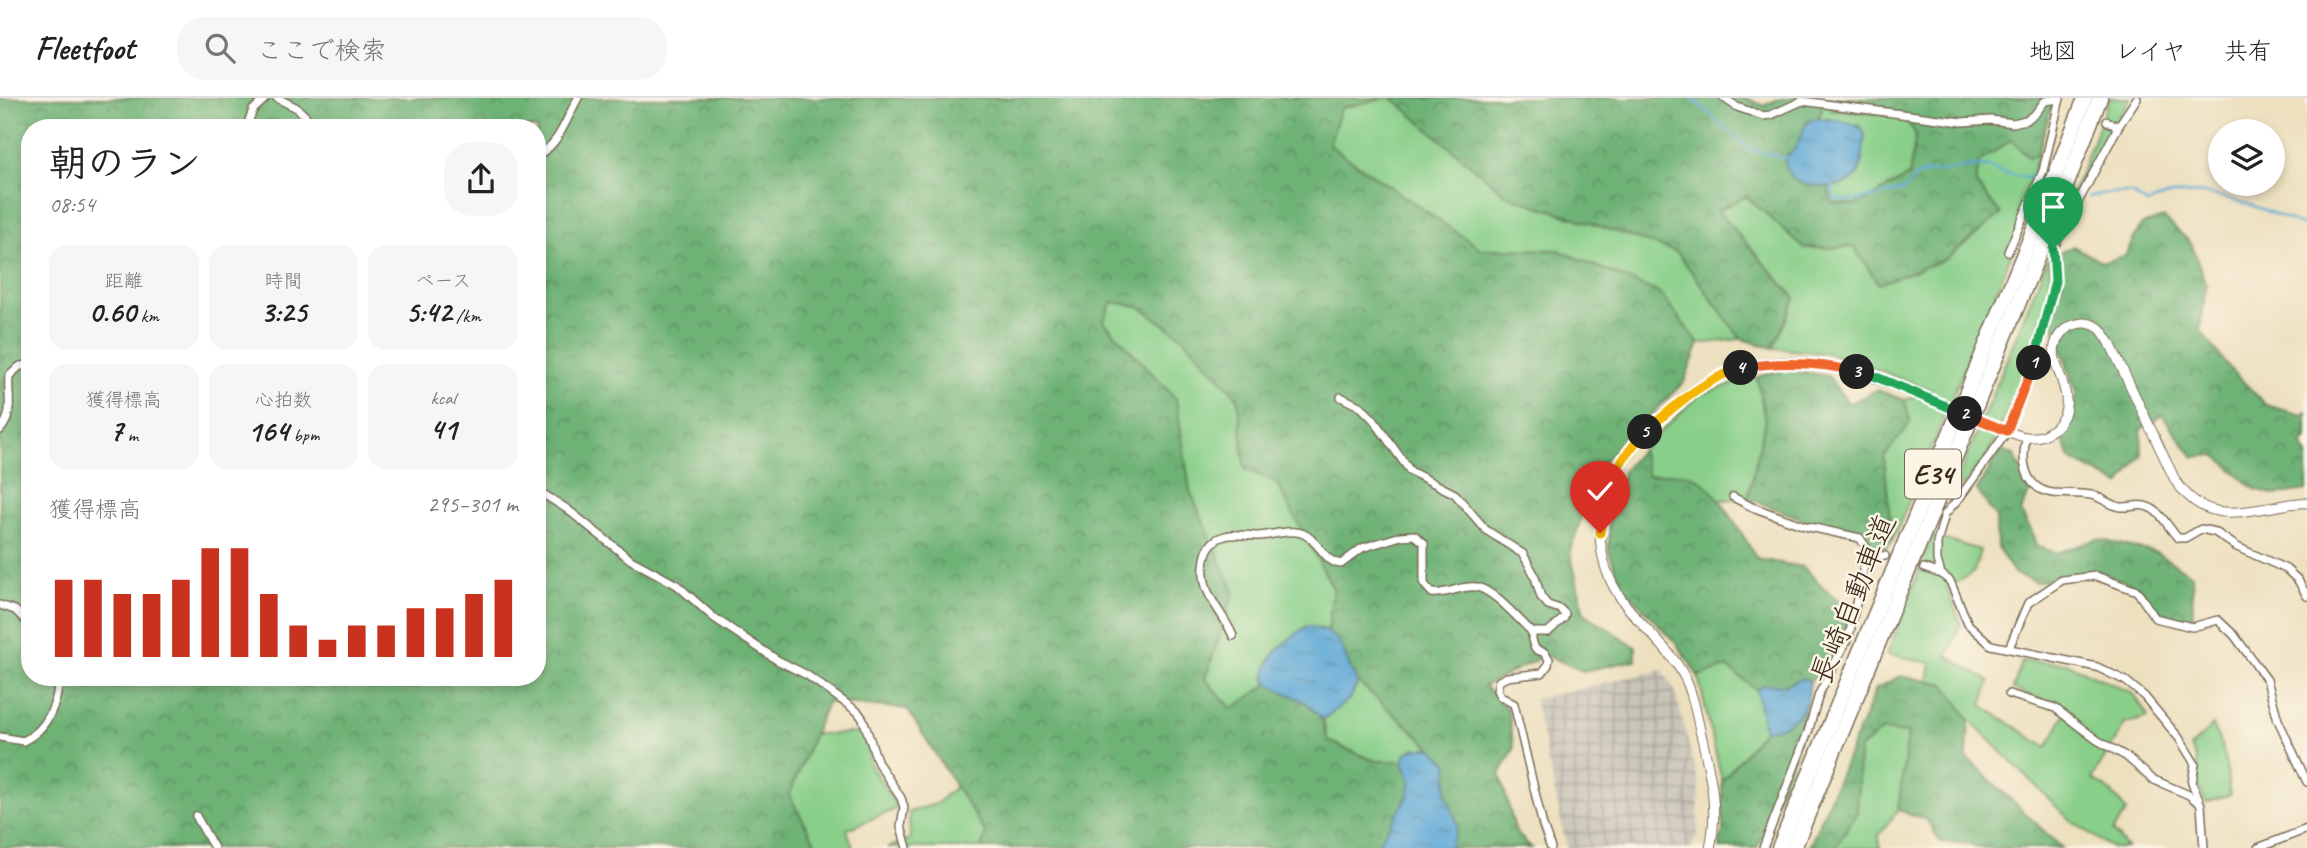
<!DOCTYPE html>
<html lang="ja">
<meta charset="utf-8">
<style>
:root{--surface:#fff;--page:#f6f6f6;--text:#222;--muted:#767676;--line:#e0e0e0;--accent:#c8321e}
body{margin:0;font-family:Caveat,"Klee One",sans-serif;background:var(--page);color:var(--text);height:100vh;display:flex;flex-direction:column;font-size:26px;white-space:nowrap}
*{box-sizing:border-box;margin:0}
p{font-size:23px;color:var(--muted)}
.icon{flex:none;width:38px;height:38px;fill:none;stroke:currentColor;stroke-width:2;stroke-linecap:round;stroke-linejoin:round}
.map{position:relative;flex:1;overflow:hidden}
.side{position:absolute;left:21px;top:21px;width:525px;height:567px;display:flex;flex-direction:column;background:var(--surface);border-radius:28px;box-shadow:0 4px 10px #0003}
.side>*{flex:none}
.controls{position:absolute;left:2208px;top:21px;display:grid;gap:14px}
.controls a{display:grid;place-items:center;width:77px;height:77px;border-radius:50%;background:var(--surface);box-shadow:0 4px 10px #0003;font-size:35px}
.pin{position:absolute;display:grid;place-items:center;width:60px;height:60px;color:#fff;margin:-72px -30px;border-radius:50% 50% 50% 0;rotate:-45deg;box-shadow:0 0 7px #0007}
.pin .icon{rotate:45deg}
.km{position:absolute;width:35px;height:35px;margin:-18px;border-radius:50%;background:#222;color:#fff;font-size:19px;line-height:35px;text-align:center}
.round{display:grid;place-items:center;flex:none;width:74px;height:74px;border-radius:28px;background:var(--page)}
.headline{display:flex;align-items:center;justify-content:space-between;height:119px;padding:0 28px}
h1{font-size:38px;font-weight:700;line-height:52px}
.stats{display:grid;grid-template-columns:repeat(3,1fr);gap:10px;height:119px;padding:7px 28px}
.stats div{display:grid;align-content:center;border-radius:18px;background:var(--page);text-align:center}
.stats b{font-size:30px;font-weight:700}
.stats small{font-size:19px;font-weight:400}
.stats p{font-size:19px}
.chart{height:196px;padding:14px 28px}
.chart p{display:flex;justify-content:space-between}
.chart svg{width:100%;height:126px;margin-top:7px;stroke:var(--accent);stroke-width:6}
header{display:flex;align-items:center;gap:42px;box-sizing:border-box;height:98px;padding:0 35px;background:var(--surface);border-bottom:2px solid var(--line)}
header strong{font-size:33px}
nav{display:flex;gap:38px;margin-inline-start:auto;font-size:24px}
.search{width:490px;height:63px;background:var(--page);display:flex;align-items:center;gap:18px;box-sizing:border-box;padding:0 24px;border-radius:28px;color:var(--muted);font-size:26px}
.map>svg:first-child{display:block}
.industrial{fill:url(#industrial-grid)}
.green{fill:#89cf8a;stroke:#627c54;stroke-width:2}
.forest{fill:url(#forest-crowns);stroke:#546e4a;stroke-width:2;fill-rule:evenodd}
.water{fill:url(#water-ripples);stroke:#4d6a7a;stroke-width:2}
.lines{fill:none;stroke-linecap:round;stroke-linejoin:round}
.stream{stroke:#5fa9d7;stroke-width:2.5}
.minor-casing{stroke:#796a56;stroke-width:10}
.tertiary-casing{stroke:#796a56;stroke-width:11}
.motorway-casing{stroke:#796a56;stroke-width:17}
.minor{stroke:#fff;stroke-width:7}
.tertiary{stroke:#fff;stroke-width:9}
.motorway{stroke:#fff;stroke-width:14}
.tertiary-bridge-casing{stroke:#796a56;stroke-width:11;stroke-linecap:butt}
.tertiary-bridge{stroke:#fff;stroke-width:9}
.split-1-casing{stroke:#fff;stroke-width:14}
.split-2-casing{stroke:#fff;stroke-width:14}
.split-3-casing{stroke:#fff;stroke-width:14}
.split-4-casing{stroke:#fff;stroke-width:14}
.split-5-casing{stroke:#fff;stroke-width:14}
.split-6-casing{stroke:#fff;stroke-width:14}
.split-1{stroke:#22a559;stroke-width:9}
.split-2{stroke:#f0652b;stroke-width:9}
.split-3{stroke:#22a559;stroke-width:9}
.split-4{stroke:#f0652b;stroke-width:9}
.split-5{stroke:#f5b400;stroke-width:9}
.split-6{stroke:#f5b400;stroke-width:9}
.labels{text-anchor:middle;stroke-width:5;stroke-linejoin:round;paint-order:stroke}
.shield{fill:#fcf5e5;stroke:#75675a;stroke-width:2}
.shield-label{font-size:28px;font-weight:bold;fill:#3b2a1e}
.street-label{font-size:30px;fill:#3b2a1e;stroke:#fcf5e5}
</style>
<header>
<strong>Fleetfoot</strong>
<div class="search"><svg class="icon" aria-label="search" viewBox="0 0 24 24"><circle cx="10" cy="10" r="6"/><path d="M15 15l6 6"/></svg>ここで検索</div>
<nav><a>地図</a><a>レイヤ</a><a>共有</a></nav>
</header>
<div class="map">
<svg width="2307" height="750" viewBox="0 0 2307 750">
<defs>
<pattern id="industrial-grid" width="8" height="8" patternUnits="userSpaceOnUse" patternTransform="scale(1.75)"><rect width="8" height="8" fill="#c9c4b8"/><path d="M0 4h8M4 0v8" fill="none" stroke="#a49f95"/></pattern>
<pattern id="forest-crowns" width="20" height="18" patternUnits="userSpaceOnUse" patternTransform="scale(1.75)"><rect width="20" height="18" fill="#6eb276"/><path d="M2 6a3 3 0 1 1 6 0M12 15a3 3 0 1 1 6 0" fill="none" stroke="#5c9160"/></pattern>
<pattern id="water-ripples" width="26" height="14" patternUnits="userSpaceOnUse" patternTransform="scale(1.75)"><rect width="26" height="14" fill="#5fa9d7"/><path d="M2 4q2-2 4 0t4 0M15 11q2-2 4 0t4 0" fill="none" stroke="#508aae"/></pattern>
</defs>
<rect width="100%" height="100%" fill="#fcf5e5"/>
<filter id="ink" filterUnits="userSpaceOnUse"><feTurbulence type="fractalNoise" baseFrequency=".0143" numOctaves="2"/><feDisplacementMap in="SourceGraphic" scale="14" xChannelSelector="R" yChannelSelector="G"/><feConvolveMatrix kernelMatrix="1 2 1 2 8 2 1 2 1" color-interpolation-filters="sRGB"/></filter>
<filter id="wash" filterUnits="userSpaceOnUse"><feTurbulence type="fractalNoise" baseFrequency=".00686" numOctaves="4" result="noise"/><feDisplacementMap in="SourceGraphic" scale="28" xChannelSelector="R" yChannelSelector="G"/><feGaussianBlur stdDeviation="1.57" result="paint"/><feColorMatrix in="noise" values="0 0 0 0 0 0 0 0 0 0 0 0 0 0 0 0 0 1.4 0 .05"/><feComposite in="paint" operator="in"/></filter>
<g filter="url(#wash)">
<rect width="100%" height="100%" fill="#ede0bf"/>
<!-- industrial -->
<polygon class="industrial" points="1662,572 1675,593 1699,686 1698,735 1690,750 1567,750 1534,601"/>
<!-- green -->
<g class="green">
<polygon points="1384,0 1392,0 1506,97 1677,154 1741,241 1699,246 1659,195 1558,152 1481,151 1328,46 1341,10"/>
<polygon points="1821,0 1848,0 1832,11 1903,18 1916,36 1909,78 1856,107 1831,105 1828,89 1831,88 1860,28 1818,20 1822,11"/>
<polygon points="2110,0 2130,0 2072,97"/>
<polygon points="2011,41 2029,60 2038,55 2010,160 1892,444 1884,359 1910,325 1905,302 1929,291 1832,256 1773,250 1795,200 1717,113 1746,98 1804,150 1854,149 2001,116 1976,86 1979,64"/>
<polygon points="2049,157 2051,188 2027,271 1985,362 1950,401"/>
<polygon points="1112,204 1139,208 1185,241 1238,300 1245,371 1276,383 1333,490 1328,532 1307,528 1265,580 1268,586 1232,611 1205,581 1234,494 1190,393 1176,301 1103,223"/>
<path d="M1757 279 1765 323 1748 400 1720 402C1690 374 1689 373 1648 378L1641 352 1700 296Z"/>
<polygon points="1932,438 1980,452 1974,474 1947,490 1961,526 1947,558 1990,584 1982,607 2047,650 2067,611 2013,591 2022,563 2066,565 2134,596 2148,619 2125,626 2092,681 2110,693 2127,713 2113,733 2127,750 2112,750 2070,722 1969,621 1945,586 1928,583 1931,565 1887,556"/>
<polygon points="1727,569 1757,592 1764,632 1722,683 1698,578"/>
<polygon points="1358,584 1432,650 1416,650 1406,655 1403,663 1375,663 1328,643 1323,622 1350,600"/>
<polygon points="2213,627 2224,655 2230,697 2206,705 2196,684 2197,663 2191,649"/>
<polygon points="1882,632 1908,635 1898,712 1879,737 1880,750 1835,750 1857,714 1859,651"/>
<polygon points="864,635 871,668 898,710 847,731 853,750 818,750 789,698 814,636"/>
<polygon points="956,688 986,736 981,750 887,750 910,741 909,714 936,706"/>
</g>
<!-- forest -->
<g class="forest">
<path d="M0 0H1384L1341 10 1329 47 1481 151 1558 152 1660 195 1699 246 1684 284 1600 367 1570 453 1584 515 1636 549V562L1583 573 1545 557 1484 588 1508 612 1514 651 1500 676 1516 735 1532 750H981L986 736 907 611 827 604 789 697 818 750H0ZM30 30H537V579H30ZM1112 204 1139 208 1185 241 1238 300 1245 371 1276 384 1333 490 1325 562 1358 584 1431 649 1427 681 1403 663H1375L1328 643 1306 574 1268 586 1232 611 1205 581 1234 494 1190 393 1176 301 1103 223Z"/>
<path d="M1392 0H1745L1764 8 1780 0H1821L1822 11 1818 20C1800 23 1805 39 1797 51 1793 57 1788 56 1784 63L1807 87 1828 89 1832 105 1856 107 1909 78 1916 36 1903 18 1830 12 1848 0H2054L2038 55 2030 60 2011 42 1979 64 1976 86 2001 116 1946 161 1878 186 1854 149 1804 150 1746 98 1717 112 1795 200 1773 250 1741 241 1677 154 1506 97Z"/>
<polygon points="2164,120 2191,145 2206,186 2200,232 2228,268 2266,307 2303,317 2307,314 2307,341 2302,346 2307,357 2307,392 2275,397 2255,391 2216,357 2194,359 2162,317 2141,331 2142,357 2120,387 2070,361 2061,337 2077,298 2051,218 2062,184 2058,155 2073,148 2103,164 2125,158 2141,127"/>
<polygon points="1784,271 1828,278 1849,306 1877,292 1905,302 1910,325 1884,359 1892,444 1879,456 1860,435 1807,423 1748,400 1765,323 1757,279"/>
<path d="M1641 352 1648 378C1663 376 1678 373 1692 378 1716 386 1744 440 1757 461L1803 469 1829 495 1851 510C1844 537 1835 568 1810 583L1803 580 1785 587H1763L1757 592 1727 569 1698 578 1678 547 1622 488 1609 454V416L1624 372Z"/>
<polygon points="2001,353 2014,357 2030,392 2021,415 2031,432 2037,449 2057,455 2098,441 2157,455 2192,477 2193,523 2157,514 2140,489 2097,473 2036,484 2015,476 1997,450 1996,420 1977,392"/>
<polygon points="1900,578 1945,586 1969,621 1967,660 2062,750 1977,750 1971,746 1940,744 1927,722 1898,712 1908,635 1882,632 1859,651 1857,714 1835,750 1809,750 1876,591"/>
<path d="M1805 608 1796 654 1757 750H1719L1723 732 1722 683 1764 632C1782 633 1794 619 1805 608Z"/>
</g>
<!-- water -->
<g class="water">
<path d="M1818 20C1834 23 1859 21 1865 37 1863 49 1863 66 1858 76 1851 92 1807 91 1795 82 1790 79 1788 73 1785 68L1787 57C1805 49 1797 23 1818 20Z"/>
<path d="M1307 528C1350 536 1338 554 1358 584L1350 600 1323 622 1305 604 1268 586C1257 563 1291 539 1307 528Z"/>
<path d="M1803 580 1810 583C1809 590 1809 599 1806 606 1800 620 1779 633 1764 632L1757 592 1763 587H1785Z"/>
<polygon points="1416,650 1432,650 1449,666 1446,695 1458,728 1450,750 1375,750 1408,699 1411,682 1403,663 1406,655"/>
</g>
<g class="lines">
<!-- stream -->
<g class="stream">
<polyline points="1692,0 1749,51 1787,61"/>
<polyline points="1831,85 1834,101 1852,103 1905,92 1915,79 1922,76 1977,68 1991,69 1999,74 2026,80 2035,76"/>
<path d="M2088 99 2110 95H2131L2147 106C2197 78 2259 111 2307 129"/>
</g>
</g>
</g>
<g filter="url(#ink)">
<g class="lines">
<!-- minor casing -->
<g class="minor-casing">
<g id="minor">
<polyline points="277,0 297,10 318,30"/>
<polyline points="1724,0 1737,9 1763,18 1771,17 1802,3 1962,24 1991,22 2013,25 2026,22 2035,16 2045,3 2060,1"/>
<polyline points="2107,23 2118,29"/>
<polyline points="246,30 253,12 266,0"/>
<path d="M537 58C560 46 566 21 578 0"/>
<polyline points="2008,154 2043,73 2060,0"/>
<path d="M0 332C15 316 7 297 9 278L20 268 30 267"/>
<path d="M2027 339C2020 362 2024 391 2053 395 2065 396 2078 395 2091 397 2102 399 2110 408 2121 409 2131 410 2139 405 2148 409 2161 413 2169 431 2178 440H2185L2201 431 2215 434 2237 449 2286 471 2298 482 2307 498"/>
<polyline points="537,392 567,411 631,462 677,487 713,519 777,562 807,577 858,614 863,621 878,665 901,700 904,709 901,728 907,750"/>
<polyline points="1733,399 1752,409 1805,428 1860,440 1871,457"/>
<polyline points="1871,457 1885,458"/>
<polyline points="1924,470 1941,476 1950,483 1968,526 1991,547 2097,569 2126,583 2144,598 2179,640 2195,666 2192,685 2201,707 2204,750"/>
<polyline points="1941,476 1937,462 1937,445 1945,416 1960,399 2004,338 2033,269 2055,183 2053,151 2118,29 2137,0"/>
<polyline points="0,507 15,512 30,527"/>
<polyline points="1532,534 1532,542 1535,551 1545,555 1549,561 1548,567 1542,575 1507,579 1499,583 1497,592 1501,599 1514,606 1543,728 1551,750"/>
<path d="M1233 538C1221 509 1198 496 1205 461 1207 450 1213 441 1225 438 1235 435 1246 438 1257 438 1271 438 1291 430 1304 436 1319 443 1325 465 1341 466L1362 450 1401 438 1414 437 1424 445V486L1432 495C1447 497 1461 487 1476 489 1493 491 1519 522 1532 534H1548L1564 520 1565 516 1560 511 1548 507 1541 499 1534 476 1523 456 1486 432 1455 396 1410 373 1373 321 1361 309 1341 299"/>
<polyline points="2009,550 2028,505 2062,482 2096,478 2137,493 2155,520 2192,529 2218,522 2234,537 2267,582 2278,622 2307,684"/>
<polyline points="2009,596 2055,610 2097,642 2127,659 2152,681 2189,697 2198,704"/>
<path d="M0 639 23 643C48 632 58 604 59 579"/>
<polyline points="196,718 214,750"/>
<polyline points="1763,750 1808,634 1819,596 1849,538 1864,468 1871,457"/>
<polyline points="2258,750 2307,731"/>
</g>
</g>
<!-- tertiary casing -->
<g class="tertiary-casing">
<g id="tertiary">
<path d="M2000 330C2008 333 2017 338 2026 339 2048 342 2069 323 2066 300 2065 283 2051 264 2055 247 2060 228 2083 219 2099 230 2103 233 2106 239 2109 243L2175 382C2204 425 2235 415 2279 408 2289 406 2298 404 2307 405"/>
<path d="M1710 750C1719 710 1710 675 1701 636 1696 617 1694 597 1685 580 1670 550 1641 529 1622 502 1592 460 1594 406 1621 362 1636 337 1665 313 1689 296 1766 242 1845 266 1924 299"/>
</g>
</g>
<!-- motorway casing -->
<g class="motorway-casing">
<g id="motorway">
<polyline points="1779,750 2041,114 2085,0"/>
<polyline points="1794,750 2054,119 2100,0"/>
</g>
</g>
<!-- minor -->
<use href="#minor" class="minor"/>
<!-- tertiary -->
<use href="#tertiary" class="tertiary"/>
<!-- motorway -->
<use href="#motorway" class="motorway"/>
<!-- tertiary-bridge casing -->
<g class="tertiary-bridge-casing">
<polyline id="tertiary-bridge" points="1924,299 2000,330"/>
</g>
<!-- tertiary-bridge -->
<use href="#tertiary-bridge" class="tertiary-bridge"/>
</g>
</g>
<g class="lines" filter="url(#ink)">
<!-- split-1 casing -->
<g class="split-1-casing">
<polyline id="split-1" points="2034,265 2055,183 2053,151"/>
</g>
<!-- split-2 casing -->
<g class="split-2-casing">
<polyline id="split-2" points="1965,316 2007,333 2034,265"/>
</g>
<!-- split-3 casing -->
<g class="split-3-casing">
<polyline id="split-3" points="1857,274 1874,278 1965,316"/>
</g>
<!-- split-4 casing -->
<g class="split-4-casing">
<path id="split-4" d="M1741 270C1780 263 1818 264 1857 274"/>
</g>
<!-- split-5 casing -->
<g class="split-5-casing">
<path id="split-5" d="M1645 334C1675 308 1702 282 1741 270"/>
</g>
<!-- split-6 casing -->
<g class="split-6-casing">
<path id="split-6" d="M1600 435C1606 386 1612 371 1645 334"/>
</g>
<!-- split-1 -->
<use href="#split-1" class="split-1"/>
<!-- split-2 -->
<use href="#split-2" class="split-2"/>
<!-- split-3 -->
<use href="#split-3" class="split-3"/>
<!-- split-4 -->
<use href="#split-4" class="split-4"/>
<!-- split-5 -->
<use href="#split-5" class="split-5"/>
<!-- split-6 -->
<use href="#split-6" class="split-6"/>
</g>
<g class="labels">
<!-- shield labels -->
<rect class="shield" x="1905" y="351.5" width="56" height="49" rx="5"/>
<g class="shield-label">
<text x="1933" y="386">E34</text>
</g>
<!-- street labels -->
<g class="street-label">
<text transform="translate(1853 501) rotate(-68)" y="10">長崎自動車道</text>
</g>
</g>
</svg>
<div class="controls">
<a><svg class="icon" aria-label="layers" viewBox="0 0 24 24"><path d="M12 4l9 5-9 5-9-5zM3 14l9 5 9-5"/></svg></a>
</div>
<div class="pin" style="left:2053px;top:151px;background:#1e9e55"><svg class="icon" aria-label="arrive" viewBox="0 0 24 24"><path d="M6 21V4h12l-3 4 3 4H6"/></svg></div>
<div class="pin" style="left:1600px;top:435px;background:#d93025"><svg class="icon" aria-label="check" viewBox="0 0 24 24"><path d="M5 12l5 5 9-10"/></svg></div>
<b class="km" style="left:2034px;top:265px">1</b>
<b class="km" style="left:1965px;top:316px">2</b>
<b class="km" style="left:1857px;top:274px">3</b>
<b class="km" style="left:1741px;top:270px">4</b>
<b class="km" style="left:1645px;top:334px">5</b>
<section class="side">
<div class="headline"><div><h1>朝のラン</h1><p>08:54</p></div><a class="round"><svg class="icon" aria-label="share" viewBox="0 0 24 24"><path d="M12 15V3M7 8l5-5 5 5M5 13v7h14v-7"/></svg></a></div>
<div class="stats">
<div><p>距離</p><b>0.60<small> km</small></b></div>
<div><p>時間</p><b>3:25</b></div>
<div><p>ペース</p><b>5:42<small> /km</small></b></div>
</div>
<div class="stats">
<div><p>獲得標高</p><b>7<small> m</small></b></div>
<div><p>心拍数</p><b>164<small> bpm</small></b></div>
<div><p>kcal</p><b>41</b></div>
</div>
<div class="chart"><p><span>獲得標高</span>295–301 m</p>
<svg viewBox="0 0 160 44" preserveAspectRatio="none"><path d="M5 44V17M15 44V17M25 44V22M35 44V22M45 44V17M55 44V6M65 44V6M75 44V22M85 44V33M95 44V38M105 44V33M115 44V33M125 44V27M135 44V27M145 44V22M155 44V17"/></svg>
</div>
</section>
</div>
